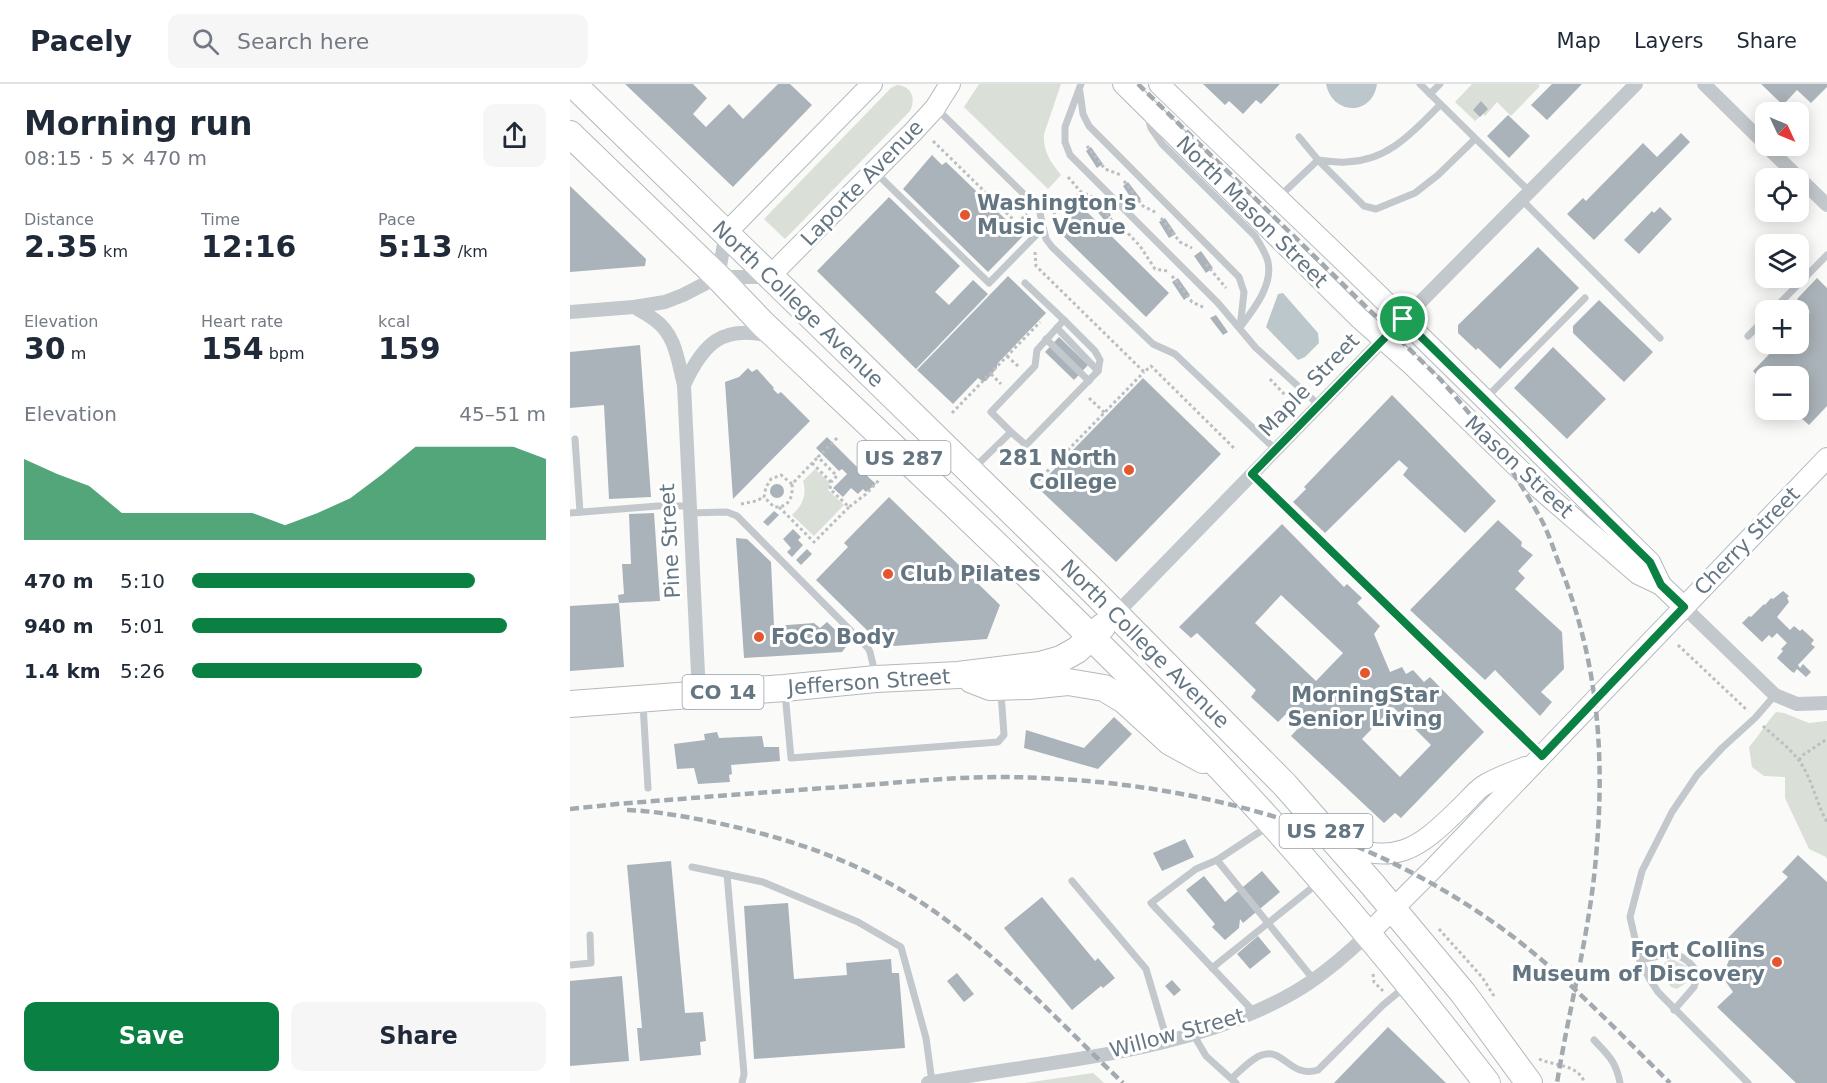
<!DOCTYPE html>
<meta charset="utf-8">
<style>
:root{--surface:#fff;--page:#f6f6f7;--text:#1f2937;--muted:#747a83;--line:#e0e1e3;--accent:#0b8043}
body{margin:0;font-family:"DejaVu Sans",sans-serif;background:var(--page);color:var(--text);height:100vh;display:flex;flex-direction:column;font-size:22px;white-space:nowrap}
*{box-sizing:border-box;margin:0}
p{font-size:20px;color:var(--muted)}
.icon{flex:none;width:33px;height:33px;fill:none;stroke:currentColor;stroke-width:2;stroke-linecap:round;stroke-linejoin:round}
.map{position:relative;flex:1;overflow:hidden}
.details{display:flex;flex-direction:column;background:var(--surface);width:570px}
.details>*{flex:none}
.needle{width:39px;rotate:134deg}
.fabs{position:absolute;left:1185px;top:18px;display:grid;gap:12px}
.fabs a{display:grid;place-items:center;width:54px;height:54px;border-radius:12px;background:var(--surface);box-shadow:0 3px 15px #0003;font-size:30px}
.pin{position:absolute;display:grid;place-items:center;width:51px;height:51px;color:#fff;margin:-26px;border:3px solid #fff;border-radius:50%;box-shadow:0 2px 6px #0007}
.round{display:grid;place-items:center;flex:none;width:63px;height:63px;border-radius:12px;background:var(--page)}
.headline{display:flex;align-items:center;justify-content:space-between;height:102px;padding:0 24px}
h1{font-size:33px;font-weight:700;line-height:45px}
.figures{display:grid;grid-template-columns:repeat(3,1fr);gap:9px;height:102px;padding:6px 24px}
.figures div{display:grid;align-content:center}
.figures b{font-size:30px;font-weight:700}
.figures small{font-size:16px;font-weight:400}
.figures p{font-size:16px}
.chart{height:168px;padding:12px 24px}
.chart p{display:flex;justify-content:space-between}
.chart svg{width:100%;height:108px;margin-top:6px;fill:var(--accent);opacity:.7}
.primary-button{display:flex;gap:12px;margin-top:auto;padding:12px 24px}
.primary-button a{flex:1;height:69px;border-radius:12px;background:var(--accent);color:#fff;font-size:24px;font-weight:700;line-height:69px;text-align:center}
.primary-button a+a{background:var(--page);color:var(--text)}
ul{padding:0 24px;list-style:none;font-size:20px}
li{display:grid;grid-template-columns:96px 72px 1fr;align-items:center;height:45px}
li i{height:15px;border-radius:8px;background:var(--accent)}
header{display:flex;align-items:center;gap:36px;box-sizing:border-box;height:84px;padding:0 30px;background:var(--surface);border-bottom:2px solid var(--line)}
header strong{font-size:28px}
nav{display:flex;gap:33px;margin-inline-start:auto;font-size:21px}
.search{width:420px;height:54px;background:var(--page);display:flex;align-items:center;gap:15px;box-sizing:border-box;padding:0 21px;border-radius:12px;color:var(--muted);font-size:22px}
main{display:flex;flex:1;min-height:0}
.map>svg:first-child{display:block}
.green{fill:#dadfd7}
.water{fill:#bbc7cb}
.building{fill:#aab3b9;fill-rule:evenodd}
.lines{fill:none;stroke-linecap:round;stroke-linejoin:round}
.secondary-casing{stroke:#b3babf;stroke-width:22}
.highway-casing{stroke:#b4b9bd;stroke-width:28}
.path{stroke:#bbbfc2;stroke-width:3;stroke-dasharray:3 3;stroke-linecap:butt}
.lane{stroke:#c3c8cc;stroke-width:7}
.street{stroke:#c3c8cc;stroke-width:14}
.secondary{stroke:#fff;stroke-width:20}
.highway{stroke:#fff;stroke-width:26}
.rail{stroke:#a2aab0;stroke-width:4.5;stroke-dasharray:9 4.5;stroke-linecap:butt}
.route-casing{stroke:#fff;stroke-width:12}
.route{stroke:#0b8043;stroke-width:8}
.poi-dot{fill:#e4572e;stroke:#fff;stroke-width:2}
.labels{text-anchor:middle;stroke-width:6;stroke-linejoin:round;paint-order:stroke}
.shield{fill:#fff;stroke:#939fa8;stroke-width:1.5}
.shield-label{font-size:20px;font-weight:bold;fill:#657683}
.street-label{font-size:21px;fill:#657683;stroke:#fff}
.poi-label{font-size:21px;font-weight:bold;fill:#657683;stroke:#fff;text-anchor:start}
</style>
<header>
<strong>Pacely</strong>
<div class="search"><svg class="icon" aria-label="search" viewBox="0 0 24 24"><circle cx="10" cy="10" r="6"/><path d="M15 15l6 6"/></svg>Search here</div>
<nav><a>Map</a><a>Layers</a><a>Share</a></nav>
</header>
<main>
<section class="details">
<div class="headline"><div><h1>Morning run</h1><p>08:15 · 5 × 470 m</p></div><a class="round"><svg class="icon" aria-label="share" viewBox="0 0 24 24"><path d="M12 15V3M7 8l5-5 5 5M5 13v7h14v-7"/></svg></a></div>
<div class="figures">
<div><p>Distance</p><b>2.35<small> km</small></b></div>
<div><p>Time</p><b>12:16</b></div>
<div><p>Pace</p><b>5:13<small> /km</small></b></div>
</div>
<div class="figures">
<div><p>Elevation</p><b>30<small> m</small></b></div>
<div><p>Heart rate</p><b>154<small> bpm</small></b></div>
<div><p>kcal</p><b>159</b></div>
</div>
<div class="chart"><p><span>Elevation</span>45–51 m</p>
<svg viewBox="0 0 160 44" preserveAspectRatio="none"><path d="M0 44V11L10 17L20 22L30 33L40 33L50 33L60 33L70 33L80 38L90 33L100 27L110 17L120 6L130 6L140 6L150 6L160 11V44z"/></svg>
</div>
<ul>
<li><b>470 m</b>5:10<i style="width:80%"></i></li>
<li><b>940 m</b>5:01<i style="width:89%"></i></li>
<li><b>1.4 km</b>5:26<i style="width:65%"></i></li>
</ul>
<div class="primary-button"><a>Save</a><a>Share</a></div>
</section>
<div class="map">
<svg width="1257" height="999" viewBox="0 0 1257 999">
<rect width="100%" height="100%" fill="#fafaf8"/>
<!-- green -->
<g class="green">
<path d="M409 0H491L474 50C473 68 480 77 491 91L478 105 394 23Z"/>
<polygon points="902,0 968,0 970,2 941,32 927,18 915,32 913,30 905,37 885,18"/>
<path d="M327 1C342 2 346 15 340 27L215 155 194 135 321 4Z"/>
<path d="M245 385 260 399 258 406 274 421 244 452 222 431C233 421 237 411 233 397Z"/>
<path d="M1206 628 1214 629 1239 639 1257 637V775L1256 773 1239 765 1215 714V693L1194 692 1182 683 1179 663C1189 652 1196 639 1206 628Z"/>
<path d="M1102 875 1116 882 1118 894 1116 899 1107 905 1101 903 1091 889C1092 881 1094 877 1102 875Z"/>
<polygon points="523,989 534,999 455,999"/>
</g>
<!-- water -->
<g class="water">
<path d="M756 0H807C802 33 762 31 756 0Z"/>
<polygon points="713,209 748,249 749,259 735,273 728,276 696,243 708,210"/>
</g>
<!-- building -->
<g class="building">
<polygon points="55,0 123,0 137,14 123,30 136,43 159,20 173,35 208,0 220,0 242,21 163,103"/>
<polygon points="633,0 710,0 691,20 686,16 673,30 659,17 655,21"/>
<polygon points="982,0 1012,0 977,36 961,21"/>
<polygon points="1191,0 1257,0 1257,3 1241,19 1227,6 1213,21"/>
<polygon points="911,17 918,25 910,33 903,26"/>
<polygon points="938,31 960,52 939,74 917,52"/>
<polygon points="1111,49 1120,58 1024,156 997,130 1013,114 1016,117 1073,59 1087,73"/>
<polygon points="521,63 533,80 527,84 516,67"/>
<polygon points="362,71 372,81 376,78 453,152 418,188 333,105"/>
<polygon points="558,98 571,115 565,120 553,102"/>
<polygon points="0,102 76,175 75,182 0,188"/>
<polygon points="319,113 390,182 365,208 379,221 403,196 418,210 346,285 247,187"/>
<polygon points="529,116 541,131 535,137 522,121"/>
<polygon points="511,122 599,209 576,233 488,147"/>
<polygon points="1090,123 1102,135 1069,170 1054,156 1082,127 1084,129"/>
<polygon points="595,134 606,150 599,154 589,138"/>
<polygon points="968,163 1009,204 930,285 908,264 906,266 888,249 888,241"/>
<polygon points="631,167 643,184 636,189 624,172"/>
<polygon points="438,192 476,229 427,280 427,284 416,297 412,297 408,294 383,320 347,286"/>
<polygon points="608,194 620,211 614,216 602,198"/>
<polygon points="1247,194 1257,204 1257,322 1239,341 1222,326 1228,326 1228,292 1196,292 1196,300 1183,287 1209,260 1228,260 1228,240 1240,228 1227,215"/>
<polygon points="1029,216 1083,268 1054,298 1003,249 1003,242"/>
<polygon points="646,231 658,248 653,251 640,234"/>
<polygon points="489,253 518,281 504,296 475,268"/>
<polygon points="70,261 81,413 39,415 34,321 0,324 0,268"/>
<polygon points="983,263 1036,315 997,355 944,304"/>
<polygon points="178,284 182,288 187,285 204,304 203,305 208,310 211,308 240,337 163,415 155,298 169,293"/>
<polygon points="573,294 651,370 546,478 467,403"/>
<polygon points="822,311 926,417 895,449 833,391 838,384 829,376 755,449 723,418 736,405 734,403"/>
<polygon points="257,353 285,381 306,400 296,408 293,405 288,410 281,404 273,413 263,404 277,390 272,385 269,387 246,364"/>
<circle cx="207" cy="407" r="7"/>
<polygon points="319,413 430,521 417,555 324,562 317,556 312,561 246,496 278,463 274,459"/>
<polygon points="204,427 209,431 198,442 193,438"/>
<polygon points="84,429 90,517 49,519 48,511 54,510 52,480 61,480 59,430"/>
<polygon points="928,436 952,458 951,462 963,471 948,487 955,494 945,505 992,548 994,585 971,608 982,618 970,632 925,586 915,596 840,526"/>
<path d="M712 440 774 503 777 500 792 514 787 519 810 542 804 550 820 588 832 583 836 590 843 586 854 598 860 593 914 648 831 734 825 729 814 739 721 652 736 636 723 623 708 638 681 613 686 606 627 549 621 554 609 543ZM711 511 773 569 746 597 685 539ZM823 623 861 661 830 693 792 655Z"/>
<polygon points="223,445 231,453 228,456 233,461 222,473 217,468 221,464 213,455"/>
<polygon points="166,454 177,455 201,478 204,542 244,539 250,544 257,538 279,559 272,568 174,574"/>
<polygon points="237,465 242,470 231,481 226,476"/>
<polygon points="1213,507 1219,512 1217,514 1219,518 1207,533 1220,546 1224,542 1230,547 1232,545 1244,556 1241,560 1245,563 1228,581 1230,584 1233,580 1241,588 1236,593 1227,585 1224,589 1221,587 1207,574 1213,567 1211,565 1217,559 1207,549 1202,554 1199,551 1192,558 1172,539 1179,532 1181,533 1194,520 1195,521 1201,514 1203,515"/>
<polygon points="49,519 54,583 0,587 0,522"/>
<polygon points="544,633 562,650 528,685 454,664 456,646 514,664"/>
<polygon points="147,648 149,654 192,652 194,663 209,663 210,677 161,681 162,690 159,691 160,698 128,700 124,684 107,685 104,660 135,656 134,650"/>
<polygon points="615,755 624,773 592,787 583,769"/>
<polygon points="1228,771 1257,798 1257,999 1226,999 1147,923 1163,908 1156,898 1155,886 1161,871 1151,861 1218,793 1212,788"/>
<polygon points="101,777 115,929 133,928 136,957 130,958 131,971 70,977 67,944 72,944 57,781"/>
<polygon points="692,787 710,808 673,839 670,835 669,844 655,856 642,843 645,840 616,806 634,792 655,818"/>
<polygon points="472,813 525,877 528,874 545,894 533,904 531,902 502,926 434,844"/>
<polygon points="218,819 224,895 277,891 276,879 321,875 322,889 329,889 335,964 184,975 174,822"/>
<polygon points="688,852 701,868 680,885 667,870"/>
<polygon points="387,889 404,910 394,918 377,897"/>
<polygon points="52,892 59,977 0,982 0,897"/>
<polygon points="602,896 611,906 604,912 595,902"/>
<polygon points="818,943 876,999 764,999"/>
</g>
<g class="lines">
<!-- secondary casing -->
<g class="secondary-casing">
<g id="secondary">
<polyline points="553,0 789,234 843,282 971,406 1068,490 1091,501 1114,523"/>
<path d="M589 0C670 79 753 156 834 236 916 316 998 397 1080 478L1091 501"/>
<polyline points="156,149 302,0"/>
<polyline points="199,193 343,48 365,24 380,0"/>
<path d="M767 759C826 782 847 766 889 725 897 718 904 708 913 702 925 694 941 689 955 683"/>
<polyline points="798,850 862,786 1257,374"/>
</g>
</g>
<!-- highway casing -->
<g class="highway-casing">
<g id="highway">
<polyline points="3,0 521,505 715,701 802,800 893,909 959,999"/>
<path d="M0 50 148 193 193 240C335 374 478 507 615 647 723 757 822 876 917 999"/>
<polyline points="402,596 420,603 459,602 498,598 534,604 554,616 600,658 633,676"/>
<polyline points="0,620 214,604 306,595 388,591 470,581 491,575 507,566 532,543"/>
</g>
</g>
<!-- path -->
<g class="path">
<polyline points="363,57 454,146"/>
<polyline points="517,62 535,85 551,91"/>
<polyline points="498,93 511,108 523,113 543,138 553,144 570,162 585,185 598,187"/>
<polyline points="554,97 573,122 587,129"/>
<polyline points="480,113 493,126"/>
<polyline points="483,129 496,125 510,109"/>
<polyline points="591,134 610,158 622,164"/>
<polyline points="447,139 457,130"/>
<polyline points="465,168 466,182 574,288 581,282 666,366"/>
<polyline points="636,180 656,204"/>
<polyline points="602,192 622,218 635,224"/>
<polyline points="437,272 449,283"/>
<polyline points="421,290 431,300"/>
<polyline points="700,295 715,311"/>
<polyline points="519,314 535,329"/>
<polyline points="382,329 470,238"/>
<polyline points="267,354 248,373 267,392 261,398 260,405 279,423 296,410 310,395"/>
<polyline points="242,379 261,398"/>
<path d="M222 400 211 391 201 395 196 403 194 413 204 423C220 424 223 412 222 400L248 373"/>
<polyline points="460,405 574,288"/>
<polyline points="171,420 186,417 194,413"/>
<polyline points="209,423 244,458 279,423"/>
<polyline points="1108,561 1178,627"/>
<path d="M1193 642C1205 653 1221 665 1230 678 1243 697 1246 719 1257 738"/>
<polyline points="1229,676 1233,671 1257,655"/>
<polyline points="869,845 912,893 924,912"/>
<polyline points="803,890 804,898 813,907"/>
<path d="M969 975C987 983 1006 979 1015 999"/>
</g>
<!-- lane -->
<g class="lane">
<polyline points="511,0 495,43 495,58 500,71 648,219 686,264 749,321"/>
<polyline points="850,0 959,107"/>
<polyline points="510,8 513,30 519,42 669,193 674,208 670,244"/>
<polyline points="860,10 870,0"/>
<polyline points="367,25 469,125 476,155 482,163 583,260 605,270 706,366"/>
<path d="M578 33 581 44 592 60 685 152C690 160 696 169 698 178 703 201 684 225 671 242"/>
<polyline points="729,53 748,76 794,122 806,125 845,109 868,91 905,55"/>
<polyline points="305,88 419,199 473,144"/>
<path d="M709 113 748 76C757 77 767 79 776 78 818 77 843 48 870 21"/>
<polyline points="951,115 1090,254"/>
<polyline points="455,199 494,236"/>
<polyline points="1203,226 1257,171"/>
<polyline points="487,244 528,287"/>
<polyline points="1178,252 1196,234"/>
<polyline points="476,255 519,297"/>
<polyline points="916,314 1015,214"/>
<polyline points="5,355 10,428"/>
<polyline points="404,384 441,348 456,361 528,287 530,276 525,267 494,236 467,266 465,282 421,328 441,348"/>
<polyline points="682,390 970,670"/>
<polyline points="0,429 88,422 119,422"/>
<polyline points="119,429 157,428 167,432 298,564 300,568 305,589"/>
<polyline points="215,609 221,674 428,658 434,651 431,609"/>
<polyline points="73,620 78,704"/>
<polyline points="697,743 647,776 744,896"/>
<polyline points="647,776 626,785 581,819 684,928"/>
<polyline points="122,783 193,798 288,838 331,863 356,954 362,998"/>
<polyline points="157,790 174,990 172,999"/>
<polyline points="502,797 576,885 597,956"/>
<path d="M1070 876C1097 871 1112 863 1128 890L1124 903 1104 926"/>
<polyline points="0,881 21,879 20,851"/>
<polyline points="642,884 748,799"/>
<polyline points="623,950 636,972 666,999"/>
<path d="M1024 956C1038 971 1046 977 1050 999"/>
<path d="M662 994C669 988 683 973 692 971 713 963 721 995 748 986L813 921 836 902"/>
<polyline points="1178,999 1088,908 1079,894 1070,876 1060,833 1072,787 1102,728 1127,691 1152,664 1185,634 1205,611"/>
</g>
<!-- street -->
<g class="street">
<polyline points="1134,0 1196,61"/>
<polyline points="1196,62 1257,121"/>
<polyline points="148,193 156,149"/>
<path d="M64 223C71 227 79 231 85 236 106 251 108 278 114 301L129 610"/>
<polyline points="0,228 64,223 95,218 113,211 148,193 199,193"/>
<path d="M114 301C133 260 152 240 200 252"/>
<polyline points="1114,523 1205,611 1227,620 1257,619"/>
<polyline points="545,531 797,272 1066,0"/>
<path d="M358 999C479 976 614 971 723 909 751 893 775 872 798 850"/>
</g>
<!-- secondary -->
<use href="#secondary" class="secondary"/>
<!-- highway -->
<use href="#highway" class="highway"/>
<!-- rail -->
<g class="rail">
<path d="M568 0 870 295C909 339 943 384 971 435 978 448 983 463 988 477 1031 582 1036 682 1024 793 1016 863 998 930 987 999"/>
<path d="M0 725 47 720C122 714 196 708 271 703 325 699 378 693 432 693 603 694 775 736 917 834 985 880 1041 941 1100 999"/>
<path d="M57 726C85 727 111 732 138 737 221 754 299 780 368 830 436 879 493 942 553 999"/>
</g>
</g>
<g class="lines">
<!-- route casing -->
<g class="route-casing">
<polygon id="route" points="833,235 1080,478 1091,501 1114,523 972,672 682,390"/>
</g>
<!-- route -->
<use href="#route" class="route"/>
</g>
<!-- markers -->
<g class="poi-dot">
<circle cx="395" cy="131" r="6"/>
<circle cx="559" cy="386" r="6"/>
<circle cx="318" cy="490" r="6"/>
<circle cx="189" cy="553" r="6"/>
<circle cx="795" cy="589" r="6"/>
<circle cx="1207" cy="878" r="6"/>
</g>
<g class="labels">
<!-- shield labels -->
<g class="shield">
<rect x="287.5" y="357" width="93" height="34" rx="4.5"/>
<rect x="112.5" y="591" width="81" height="34" rx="4.5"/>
<rect x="709.5" y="730" width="93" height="34" rx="4.5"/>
</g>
<g class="shield-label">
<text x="334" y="381">US 287</text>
<text x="153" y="615">CO 14</text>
<text x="756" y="754">US 287</text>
</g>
<!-- street labels -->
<g class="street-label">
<text transform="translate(292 99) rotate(-46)" y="7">Laporte Avenue</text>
<text transform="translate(682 128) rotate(45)" y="7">North Mason Street</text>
<text transform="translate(228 220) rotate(44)" y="7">North College Avenue</text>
<text transform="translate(739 301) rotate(-46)" y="7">Maple Street</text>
<text transform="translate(949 383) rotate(43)" y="7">Mason Street</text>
<text transform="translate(100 457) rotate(-93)" y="7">Pine Street</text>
<text transform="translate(1177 457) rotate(-46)" y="7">Cherry Street</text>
<text transform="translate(575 560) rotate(45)" y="7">North College Avenue</text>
<text transform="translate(299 598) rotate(-4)" y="7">Jefferson Street</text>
<text transform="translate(607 949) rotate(-15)" y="7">Willow Street</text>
</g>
<!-- poi labels -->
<g class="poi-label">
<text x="407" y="126">Washington's<tspan x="407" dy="24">Music Venue</tspan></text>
<text x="547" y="381" text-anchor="end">281 North<tspan x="547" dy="24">College</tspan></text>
<text x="330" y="497">Club Pilates</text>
<text x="201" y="560">FoCo Body</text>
<text x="795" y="618" text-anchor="middle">MorningStar<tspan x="795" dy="24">Senior Living</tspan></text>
<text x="1195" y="873" text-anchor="end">Fort Collins<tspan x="1195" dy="24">Museum of Discovery</tspan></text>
</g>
</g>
</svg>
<div class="fabs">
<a><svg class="needle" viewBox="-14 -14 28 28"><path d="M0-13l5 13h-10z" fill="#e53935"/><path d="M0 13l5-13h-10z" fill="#747a83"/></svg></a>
<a><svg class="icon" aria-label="locate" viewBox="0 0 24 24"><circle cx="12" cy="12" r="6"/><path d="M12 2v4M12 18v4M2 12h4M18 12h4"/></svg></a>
<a><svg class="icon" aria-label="layers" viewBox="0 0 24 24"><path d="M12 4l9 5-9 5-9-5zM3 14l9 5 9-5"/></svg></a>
<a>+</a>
<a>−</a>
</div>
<div class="pin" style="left:833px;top:235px;background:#1e9e55"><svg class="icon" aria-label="arrive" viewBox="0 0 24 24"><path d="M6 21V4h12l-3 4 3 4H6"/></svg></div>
</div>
</main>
